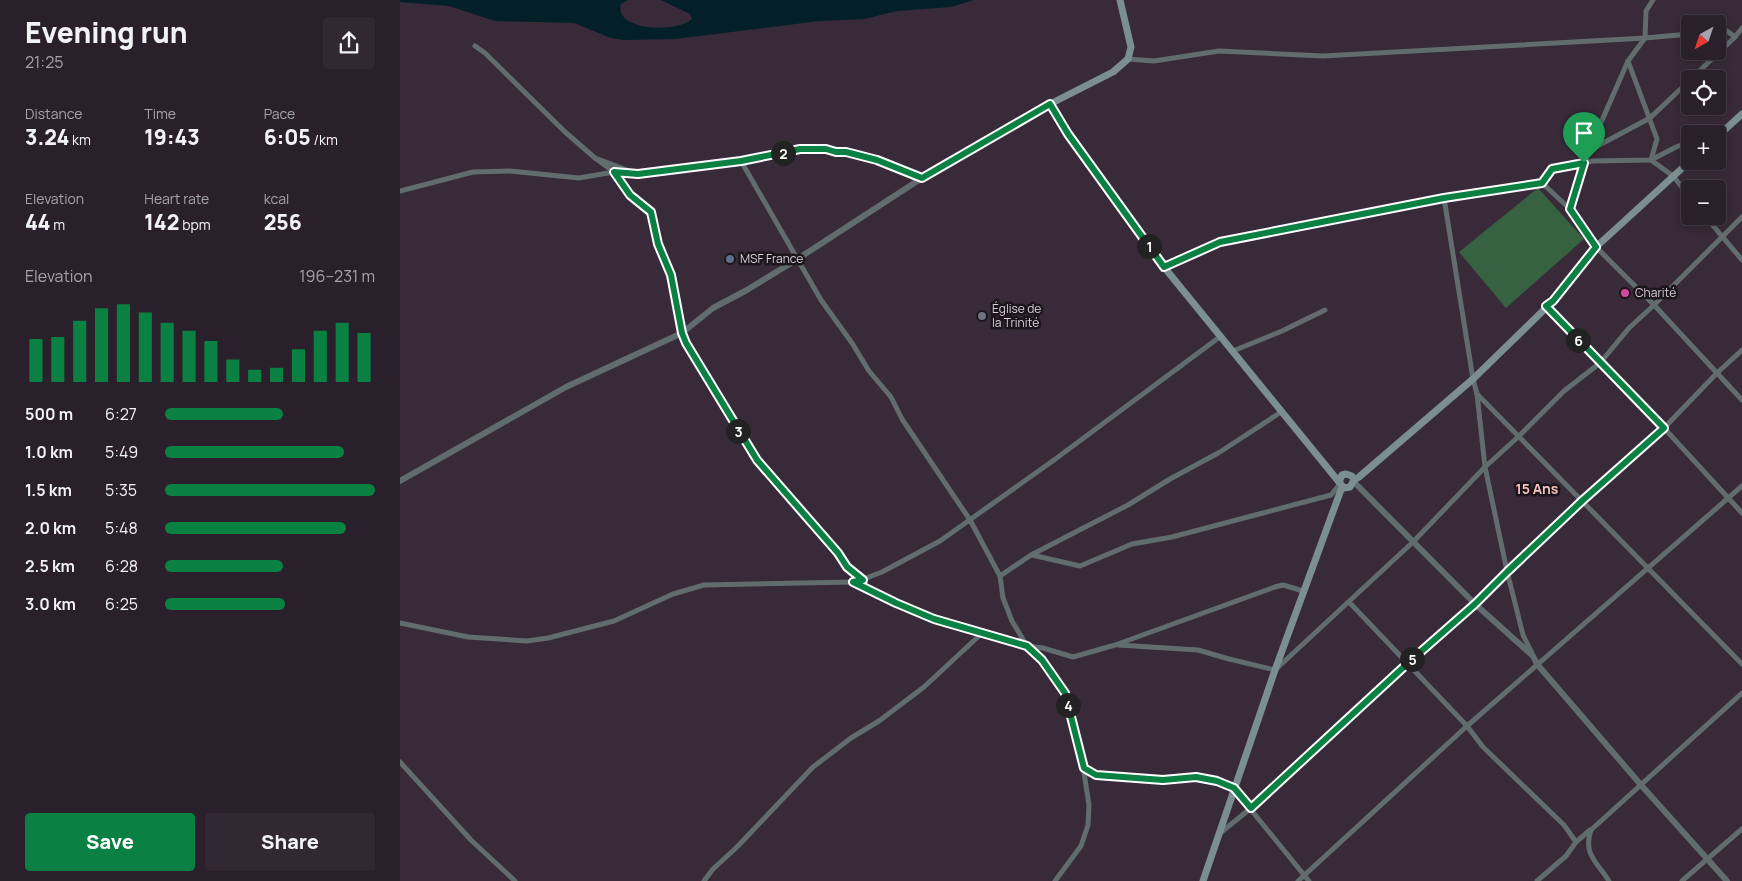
<!DOCTYPE html>
<meta charset="utf-8">
<style>
:root{--surface:#2a202b;--page:#322833;--text:#f1f3f6;--muted:#a5a3a9;--line:#463e47;--accent:#0b8043}
body{margin:0;font-family:Manrope,sans-serif;background:var(--page);color:var(--text);height:100vh;display:flex;flex-direction:column;font-size:19px;white-space:nowrap}
*{box-sizing:border-box;margin:0}
p{font-size:16px;color:var(--muted)}
.icon{flex:none;width:28px;height:28px;fill:none;stroke:currentColor;stroke-width:2;stroke-linecap:round;stroke-linejoin:round}
.map{position:relative;flex:1;overflow:hidden}
.sheet{display:flex;flex-direction:column;background:var(--surface);width:400px}
.sheet>*{flex:none}
.needle{width:32px;rotate:220deg}
.controls{position:absolute;left:1281px;top:15px;display:grid;gap:10px}
.controls a{display:grid;place-items:center;width:45px;height:45px;border-radius:5px;background:var(--surface);box-shadow:0 2px 8px #0003,0 0 0 1px var(--line);font-size:25px}
.pin{position:absolute;display:grid;place-items:center;width:42px;height:42px;color:#fff;margin:-51px -21px;border-radius:50% 50% 50% 0;rotate:-45deg;box-shadow:0 0 5px #0007}
.pin .icon{rotate:45deg}
.km{position:absolute;width:25px;height:25px;margin:-12px;border-radius:50%;background:#222;color:#fff;font-size:14px;line-height:25px;text-align:center}
.round{display:grid;place-items:center;flex:none;width:52px;height:52px;border-radius:5px;background:var(--page)}
.head{display:flex;align-items:center;justify-content:space-between;height:85px;padding:0 25px}
h1{font-size:28px;font-weight:800;line-height:38px}
.figures{display:grid;grid-template-columns:repeat(3,1fr);gap:8px;height:85px;padding:5px 25px}
.figures div{display:grid;align-content:center}
.figures b{font-size:21px;font-weight:800}
.figures small{font-size:14px;font-weight:400}
.figures p{font-size:14px}
.chart{height:140px;padding:10px 25px}
.chart p{display:flex;justify-content:space-between}
.chart svg{width:100%;height:90px;margin-top:5px;stroke:var(--accent);stroke-width:6}
.action{display:flex;gap:10px;margin-top:auto;padding:10px 25px}
.action a{flex:1;height:58px;border-radius:5px;background:var(--accent);color:#fff;font-size:20px;font-weight:800;line-height:58px;text-align:center}
.action a+a{background:var(--page);color:var(--text)}
ul{padding:0 25px;list-style:none;font-size:16px}
li{display:grid;grid-template-columns:80px 60px 1fr;align-items:center;height:38px}
li i{height:12px;border-radius:6px;background:var(--accent)}
main{display:flex;flex:1;min-height:0}
.map>svg:first-child{display:block}
.grass{fill:#366241}
.water{fill:#031f28}
.lines{fill:none;stroke-linecap:round;stroke-linejoin:round}
.minor{stroke:#606c6e;stroke-width:5}
.tertiary{stroke:#606c6e;stroke-width:6}
.secondary{stroke:#7b8e91;stroke-width:7}
.route-casing{stroke:#fff;stroke-width:10}
.route{stroke:#0b8043;stroke-width:6}
.service-dot{fill:#5c6f8a;stroke:#1c151c;stroke-width:2}
.hotel-dot{fill:#d1479c;stroke:#1c151c;stroke-width:2}
.worship-dot{fill:#6b7280;stroke:#1c151c;stroke-width:2}
.labels{text-anchor:middle;stroke-width:5;stroke-linejoin:round;paint-order:stroke}
.poi-label{font-size:12px;fill:#d8cfd9;stroke:#1c151c;text-anchor:start}
.neighbourhood-label{font-size:14px;font-weight:bold;fill:#f7c3bf;stroke:#1c151c}
</style>
<main>
<section class="sheet">
<div class="head"><div><h1>Evening run</h1><p>21:25</p></div><a class="round"><svg class="icon" aria-label="share" viewBox="0 0 24 24"><path d="M12 15V3M7 8l5-5 5 5M5 13v7h14v-7"/></svg></a></div>
<div class="figures">
<div><p>Distance</p><b>3.24<small> km</small></b></div>
<div><p>Time</p><b>19:43</b></div>
<div><p>Pace</p><b>6:05<small> /km</small></b></div>
</div>
<div class="figures">
<div><p>Elevation</p><b>44<small> m</small></b></div>
<div><p>Heart rate</p><b>142<small> bpm</small></b></div>
<div><p>kcal</p><b>256</b></div>
</div>
<div class="chart"><p><span>Elevation</span>196–231 m</p>
<svg viewBox="0 0 160 44" preserveAspectRatio="none"><path d="M5 44V23M15 44V22M25 44V14M35 44V8M45 44V6M55 44V10M65 44V15M75 44V19M85 44V24M95 44V33M105 44V38M115 44V37M125 44V28M135 44V19M145 44V15M155 44V20"/></svg>
</div>
<ul>
<li><b>500 m</b>6:27<i style="width:56%"></i></li>
<li><b>1.0 km</b>5:49<i style="width:85%"></i></li>
<li><b>1.5 km</b>5:35<i style="width:100%"></i></li>
<li><b>2.0 km</b>5:48<i style="width:86%"></i></li>
<li><b>2.5 km</b>6:28<i style="width:56%"></i></li>
<li><b>3.0 km</b>6:25<i style="width:57%"></i></li>
</ul>
<div class="action"><a>Save</a><a>Share</a></div>
</section>
<div class="map">
<svg width="1342" height="881" viewBox="0 0 1342 881">
<rect width="100%" height="100%" fill="#382a39"/>
<!-- grass -->
<polygon class="grass" points="1138,188 1184,239 1106,308 1059,252"/>
<!-- water -->
<path class="water" d="M0 0H228L221 4C213 30 276 34 292 19L290 14 261 0H574L551 7 497 11 464 19 419 21 275 39 224 40 211 38 174 23 95 21 49 6 0 2Z"/>
<g class="lines">
<!-- minor -->
<g class="minor">
<polyline points="1318,32 1327,31 1335,37"/>
<polyline points="75,46 85,53 164,131 195,158 238,174 341,161 399,149 426,149 436,152 446,152 477,160 522,178"/>
<polyline points="728,59 754,61 819,51 923,56 1245,38 1290,34"/>
<polyline points="1228,61 1257,139 1251,160 1273,176 1290,197"/>
<polyline points="1291,79 1335,37 1342,28"/>
<polyline points="1190,150 1250,118 1290,80"/>
<polyline points="195,158 214,172 230,195 251,212 258,244 271,275 282,333 286,343 357,460 438,553 447,567 463,579 467,588"/>
<polyline points="341,161 421,300 452,343 469,371 491,397 502,419 570,520 600,576 603,598 612,621 627,646 642,660 665,693 680,747 689,805 688,825 681,846 655,881"/>
<polyline points="1142,183 1170,209 1196,247 1254,305 1342,400"/>
<polyline points="0,191 73,172 110,171 179,178 214,172 230,173"/>
<polyline points="1044,198 1073,379 1077,394 1085,467 1107,571 1123,635 1132,653"/>
<polyline points="1170,209 1189,150 1228,61 1245,38 1246,11 1253,0"/>
<polyline points="1305,216 1342,260"/>
<polyline points="764,267 820,242 1044,198 1142,183 1152,169 1193,161 1251,160 1276,147 1290,142"/>
<polyline points="1146,306 1264,428 1342,513"/>
<polyline points="833,351 882,331 925,310"/>
<polyline points="1077,394 1342,664"/>
<polyline points="632,555 680,566 732,544 772,537 931,495 940,484"/>
<polyline points="600,576 631,555 728,505 770,479 820,452 881,412"/>
<polyline points="461,580 482,572 540,541 654,460 821,336"/>
<polyline points="949,602 1067,726 1083,747 1164,825 1176,842"/>
<polyline points="0,623 68,637 127,641 148,638 214,621 273,594 304,585 453,582 496,603 534,619 627,646 643,648 673,657 715,645 875,587 883,585 903,591"/>
<polyline points="718,645 798,650 829,659 875,670 1013,542 1085,467 1118,437 1164,391 1200,363 1229,328 1254,305 1342,217"/>
<polyline points="0,762 71,840 115,881"/>
<polyline points="684,768 696,775 763,780 797,777 817,781 834,789 909,881"/>
<polyline points="819,834 851,808 1008,663 1075,604 1107,571 1264,428 1317,373 1342,350"/>
<polyline points="304,881 313,869 337,847 413,767 451,738 479,721 524,687 581,634"/>
<polyline points="898,881 1067,726 1342,486"/>
<polyline points="1137,881 1166,856 1176,842 1190,830"/>
<path d="M1209 881C1196 861 1183 854 1191 830L1342 693"/>
<polyline points="1282,881 1342,829"/>
</g>
<!-- tertiary -->
<g class="tertiary">
<polyline points="0,481 166,387 282,333 313,308 347,290 396,260 522,178 650,104"/>
<polyline points="954,482 1075,604 1133,656 1137,664 1241,785 1327,881"/>
</g>
<!-- secondary -->
<g class="secondary">
<polyline points="720,0 731,47 728,59 713,72 650,104 669,134 764,267 939,482"/>
<polyline points="1318,136 1342,114"/>
<polyline points="954,480 952,476 946,474 942,475 939,482 944,488 950,487 954,480 959,477 1073,379 1153,301 1196,247 1290,161"/>
<polyline points="803,881 875,670 942,487"/>
</g>
</g>
<g class="lines">
<!-- route casing -->
<g class="route-casing">
<polygon id="route" points="650,104 668,134 764,267 820,242 1044,198 1142,183 1152,169 1184,163 1170,209 1196,247 1153,301 1146,306 1264,428 1183,500 1107,572 1075,604 1008,663 851,808 834,788 817,781 796,777 763,780 696,775 684,768 665,693 642,660 627,646 534,619 496,603 453,582 463,580 447,567 438,553 357,460 286,343 282,333 271,275 258,244 251,212 230,195 214,172 238,174 341,161 400,149 426,149 436,152 446,152 477,160 522,178"/>
</g>
<!-- route -->
<use href="#route" class="route"/>
</g>
<!-- markers -->
<circle class="service-dot" cx="330" cy="259" r="5"/>
<circle class="hotel-dot" cx="1225" cy="293" r="5"/>
<circle class="worship-dot" cx="582" cy="316" r="5"/>
<g class="labels">
<!-- poi labels -->
<g class="poi-label">
<text x="340" y="263">MSF France</text>
<text x="1235" y="297">Charité</text>
<text x="592" y="313">Église de<tspan x="592" dy="14">la Trinité</tspan></text>
</g>
<!-- neighbourhood labels -->
<g class="neighbourhood-label">
<text x="1137" y="494">15 Ans</text>
</g>
</g>
</svg>
<div class="controls">
<a><svg class="needle" viewBox="-14 -14 28 28"><path d="M0-13l5 13h-10z" fill="#e53935"/><path d="M0 13l5-13h-10z" fill="#a5a3a9"/></svg></a>
<a><svg class="icon" aria-label="locate" viewBox="0 0 24 24"><circle cx="12" cy="12" r="6"/><path d="M12 2v4M12 18v4M2 12h4M18 12h4"/></svg></a>
<a>+</a>
<a>−</a>
</div>
<div class="pin" style="left:1184px;top:163px;background:#1e9e55"><svg class="icon" aria-label="arrive" viewBox="0 0 24 24"><path d="M6 21V4h12l-3 4 3 4H6"/></svg></div>
<b class="km" style="left:749px;top:246px">1</b>
<b class="km" style="left:383px;top:153px">2</b>
<b class="km" style="left:338px;top:431px">3</b>
<b class="km" style="left:668px;top:705px">4</b>
<b class="km" style="left:1012px;top:659px">5</b>
<b class="km" style="left:1178px;top:340px">6</b>
</div>
</main>
